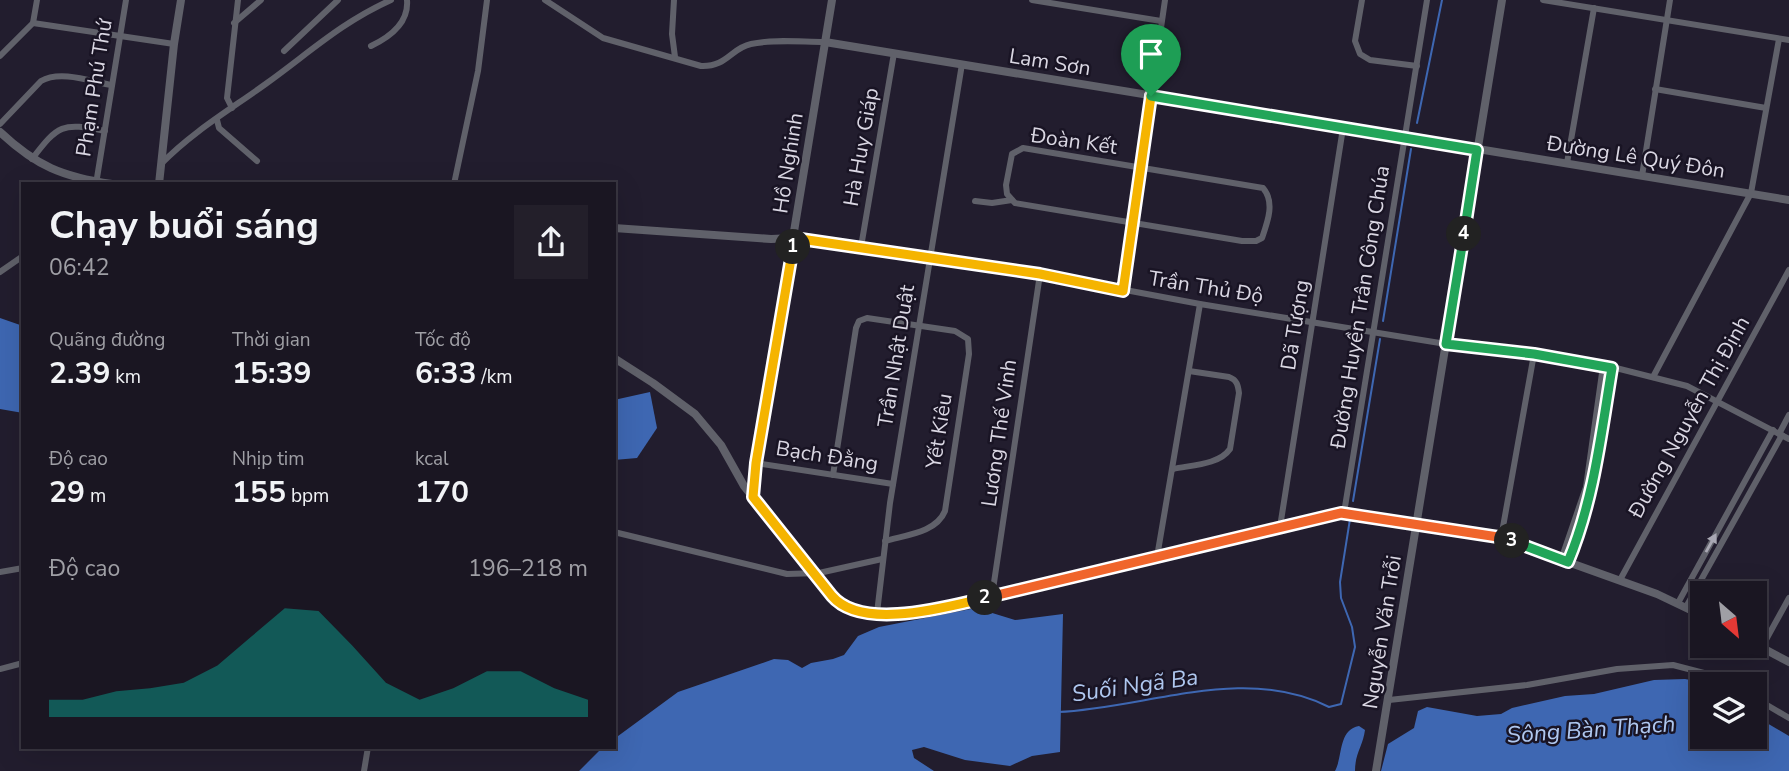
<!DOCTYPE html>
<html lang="vi">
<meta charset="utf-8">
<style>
:root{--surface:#1a1622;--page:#231f2a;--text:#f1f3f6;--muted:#9f9fa5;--line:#383540;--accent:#0f766e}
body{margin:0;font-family:"Nunito Sans",sans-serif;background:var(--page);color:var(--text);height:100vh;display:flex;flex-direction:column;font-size:26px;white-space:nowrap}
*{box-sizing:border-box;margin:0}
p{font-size:23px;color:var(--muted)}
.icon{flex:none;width:38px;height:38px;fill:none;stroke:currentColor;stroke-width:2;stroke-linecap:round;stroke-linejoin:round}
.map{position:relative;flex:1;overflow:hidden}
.drawer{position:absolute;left:21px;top:182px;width:595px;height:567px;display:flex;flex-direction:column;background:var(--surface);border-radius:0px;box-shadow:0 7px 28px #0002,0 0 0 2px var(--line)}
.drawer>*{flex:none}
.needle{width:46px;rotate:152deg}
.buttons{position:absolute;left:1690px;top:581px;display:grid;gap:14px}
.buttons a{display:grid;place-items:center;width:77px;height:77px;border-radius:0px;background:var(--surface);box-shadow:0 7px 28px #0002,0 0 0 2px var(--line);font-size:35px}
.pin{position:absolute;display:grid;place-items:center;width:60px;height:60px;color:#fff;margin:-72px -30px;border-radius:50% 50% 50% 0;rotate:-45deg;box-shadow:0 0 7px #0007}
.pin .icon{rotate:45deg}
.km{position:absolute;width:35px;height:35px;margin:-18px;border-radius:50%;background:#222;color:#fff;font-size:19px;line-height:35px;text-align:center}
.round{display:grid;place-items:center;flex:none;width:74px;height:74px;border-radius:0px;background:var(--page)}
.head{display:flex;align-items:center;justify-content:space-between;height:119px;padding:0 28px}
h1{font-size:38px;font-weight:700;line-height:52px}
.figures{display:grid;grid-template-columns:repeat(3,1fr);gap:10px;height:119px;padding:7px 28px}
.figures div{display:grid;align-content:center}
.figures b{font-size:30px;font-weight:700}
.figures small{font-size:19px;font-weight:400}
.figures p{font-size:19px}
.chart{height:196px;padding:14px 28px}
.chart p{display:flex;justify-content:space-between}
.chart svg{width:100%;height:126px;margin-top:7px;fill:var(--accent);opacity:.7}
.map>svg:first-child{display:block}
.water{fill:#3e67b2}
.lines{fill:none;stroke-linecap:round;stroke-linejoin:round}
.stream{stroke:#3e67b2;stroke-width:2}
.minor{stroke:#60616a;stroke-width:6}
.tertiary{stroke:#60616a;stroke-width:8}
.oneway{fill:#a9a8b3}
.split-1-casing{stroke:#fff;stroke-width:14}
.split-2-casing{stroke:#fff;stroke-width:14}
.split-3-casing{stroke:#fff;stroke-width:14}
.split-4-casing{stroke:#fff;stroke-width:14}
.split-5-casing{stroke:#fff;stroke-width:14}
.split-1{stroke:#f5b400;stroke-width:9}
.split-2{stroke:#f5b400;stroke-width:9}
.split-3{stroke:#f0652b;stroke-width:9}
.split-4{stroke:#22a559;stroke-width:9}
.split-5{stroke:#22a559;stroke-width:9}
.labels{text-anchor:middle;stroke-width:5;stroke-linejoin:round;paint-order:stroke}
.street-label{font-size:21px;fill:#dad7e3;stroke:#191424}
.water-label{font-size:23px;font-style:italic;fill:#afc7ef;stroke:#191424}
</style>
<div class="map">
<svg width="1789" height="771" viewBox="0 0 1789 771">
<rect width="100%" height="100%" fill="#221d2e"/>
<!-- water -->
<g class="water">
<polygon points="0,318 23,326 23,413 0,409"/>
<polygon points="650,392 657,428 637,458 614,460 614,400"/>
<polygon points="976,608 1015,620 1063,614 1060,752 1032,756 1010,766 965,760 924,747 912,750 914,758 934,771 579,771 603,747 614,747 614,739 678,692 774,659 788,660 802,668 811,663 833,659 844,655 858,636 879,627"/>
<polygon points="1685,679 1711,684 1703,684 1703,737 1755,737 1755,716 1789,736 1789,771 1381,771 1388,744 1414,728 1418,711 1427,707 1477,716 1501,714 1512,708 1565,696 1594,694 1654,680"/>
<path d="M1359 726 1365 730C1363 746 1355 753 1355 771H1335C1343 756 1338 730 1359 726Z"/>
</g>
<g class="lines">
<!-- stream -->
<g class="stream">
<polyline points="1417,123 1442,0"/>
<polyline points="1383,321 1411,149"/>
<polyline points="1353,501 1380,339"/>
<path d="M1058 712C1147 708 1244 664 1329 707L1341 704 1355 647 1352 627 1341 598 1340 582 1350 519"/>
</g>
<!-- minor -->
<g class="minor">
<path d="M545 0 603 38 701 66C727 67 731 48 751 44 774 39 801 42 825 42"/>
<polyline points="674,0 672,34 675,57"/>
<polyline points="1032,0 1161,21"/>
<polyline points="1362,0 1355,41 1360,54 1370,60 1417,66"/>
<polyline points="1543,0 1789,40"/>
<polyline points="33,23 174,44"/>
<polyline points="234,23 261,0"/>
<path d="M371 46C390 37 409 23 407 0"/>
<polyline points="284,51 338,0"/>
<polyline points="0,56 33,23 37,0"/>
<polyline points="1655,89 1766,108"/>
<polyline points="232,108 227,98 238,0"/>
<polyline points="217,120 219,128 257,161"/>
<path d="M0 124 41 81C60 70 90 81 111 85"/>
<path d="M1023 148 1263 188C1275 202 1268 221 1262 238L1256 241H1242L1015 203 1007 194 1006 185 1012 154Z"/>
<path d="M32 159C58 125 62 122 105 131"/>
<polyline points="1567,163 1594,8"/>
<path d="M161 164C192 132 231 109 267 83 310 52 342 22 391 0"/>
<polyline points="1642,176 1670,0"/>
<polyline points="96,184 126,0"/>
<polyline points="454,184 478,71 487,0"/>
<polyline points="975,201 992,203 1012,200"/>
<polyline points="794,238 1040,274 1200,304 1446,344 1534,354 1612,367 1687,386 1789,439"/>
<polyline points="861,247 894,53"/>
<polyline points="0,272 23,256"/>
<polyline points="1123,291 1165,0"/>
<polyline points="1653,377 1751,193 1779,39"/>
<polyline points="1779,434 1789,415"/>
<polyline points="756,463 893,484"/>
<path d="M1173 469C1191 465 1219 465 1230 449L1239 393C1238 385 1237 380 1229 377L1189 371"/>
<path d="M833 475 856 328 859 321 867 318 955 331 968 339 969 354 945 511C936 533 905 535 885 541"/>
<polyline points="1344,513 1427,0"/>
<polyline points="1280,527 1343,128"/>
<polyline points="614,532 787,574 819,573 882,559"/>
<polyline points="1501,538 1534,354"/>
<polyline points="1157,557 1200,304"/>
<polyline points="1561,560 1586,487 1603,366"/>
<path d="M1568 562C1594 500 1601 434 1612 367"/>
<polyline points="0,572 23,568"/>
<polyline points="1620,580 1789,270"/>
<polyline points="992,596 1040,274"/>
<polyline points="1678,603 1773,430"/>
<polyline points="1686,607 1782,435"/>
<polyline points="877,613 890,503 962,64"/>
<polyline points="1762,647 1789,598"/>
<polyline points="0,669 23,663"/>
<polyline points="1755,698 1789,718"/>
<polyline points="1389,700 1527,685 1617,669 1673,665 1727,679 1735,684"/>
<polyline points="364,771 368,747"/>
</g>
<!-- tertiary -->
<g class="tertiary">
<polyline points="825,42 1789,200"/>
<path d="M0 132C36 166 63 177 112 184"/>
<polyline points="159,184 174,44 181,0"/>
<polyline points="614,228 771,239 794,238"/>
<path d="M614 358 653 383 695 414 721 445 744 486 832 596C852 619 888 614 915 612L1135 563 1341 513 1501 538 1657 594 1703 616"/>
<polyline points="753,497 756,463 832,0"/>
<polyline points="1755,644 1789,662"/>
<polyline points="1376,771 1502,0"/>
</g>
</g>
<!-- one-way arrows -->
<defs><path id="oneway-solid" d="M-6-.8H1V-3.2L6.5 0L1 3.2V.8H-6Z" transform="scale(1.75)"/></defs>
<use class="oneway" href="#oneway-solid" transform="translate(1711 543) rotate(-61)"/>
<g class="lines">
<!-- split-1 casing -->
<g class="split-1-casing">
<polyline id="split-1" points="793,247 794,238 1040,274 1123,291 1151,96"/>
</g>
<!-- split-2 casing -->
<g class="split-2-casing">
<path id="split-2" d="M793 247 756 463 753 497 832 596C862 631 946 607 985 598"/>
</g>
<!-- split-3 casing -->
<g class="split-3-casing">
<polyline id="split-3" points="985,598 1341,513 1498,537 1512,541"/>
</g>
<!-- split-4 casing -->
<g class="split-4-casing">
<path id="split-4" d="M1464 234 1446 344 1534 354 1612 368C1601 434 1594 500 1568 562L1512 541"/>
</g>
<!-- split-5 casing -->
<g class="split-5-casing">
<polyline id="split-5" points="1151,96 1477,150 1464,234"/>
</g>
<!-- split-1 -->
<use href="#split-1" class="split-1"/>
<!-- split-2 -->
<use href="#split-2" class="split-2"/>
<!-- split-3 -->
<use href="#split-3" class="split-3"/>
<!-- split-4 -->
<use href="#split-4" class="split-4"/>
<!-- split-5 -->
<use href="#split-5" class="split-5"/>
</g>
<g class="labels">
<!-- street labels -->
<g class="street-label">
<text transform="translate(1050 62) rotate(9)" y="7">Lam Sơn</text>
<text transform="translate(94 88) rotate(-81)" y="7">Phạm Phú Thứ</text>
<text transform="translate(1074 141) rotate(8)" y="7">Đoàn Kết</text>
<text transform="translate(861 147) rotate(-80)" y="7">Hà Huy Giáp</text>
<text transform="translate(1636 157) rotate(9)" y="7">Đường Lê Quý Đôn</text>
<text transform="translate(788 163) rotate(-81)" y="7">Hồ Nghinh</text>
<text transform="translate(1206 287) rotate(9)" y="7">Trần Thủ Độ</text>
<text transform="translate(1360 307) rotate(-81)" y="7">Đường Huyền Trân Công Chúa</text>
<text transform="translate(1295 325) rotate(-81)" y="7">Dã Tượng</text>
<text transform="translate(896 356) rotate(-81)" y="7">Trần Nhật Duật</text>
<text transform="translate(1689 417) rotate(-61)" y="7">Đường Nguyễn Thị Định</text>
<text transform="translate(939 431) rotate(-81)" y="7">Yết Kiêu</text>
<text transform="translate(999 433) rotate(-82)" y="7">Lương Thế Vinh</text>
<text transform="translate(827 456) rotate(9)" y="7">Bạch Đằng</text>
<text transform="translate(1382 632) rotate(-81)" y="7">Nguyễn Văn Trỗi</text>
</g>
<!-- water labels -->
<g class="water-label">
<text transform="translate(1135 685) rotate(-8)" y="8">Suối Ngã Ba</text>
<text transform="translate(1591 729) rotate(-4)" y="8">Sông Bàn Thạch</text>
</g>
</g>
</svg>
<div class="buttons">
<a><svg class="needle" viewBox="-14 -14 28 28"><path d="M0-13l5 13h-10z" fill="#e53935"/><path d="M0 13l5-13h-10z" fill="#9f9fa5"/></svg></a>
<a><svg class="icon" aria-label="layers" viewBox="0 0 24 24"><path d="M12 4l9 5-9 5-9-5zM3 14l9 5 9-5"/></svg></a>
</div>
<div class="pin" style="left:1151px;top:96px;background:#1e9e55"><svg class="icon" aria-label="arrive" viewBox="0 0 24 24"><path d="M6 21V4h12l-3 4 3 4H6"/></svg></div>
<b class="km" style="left:793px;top:247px">1</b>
<b class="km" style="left:985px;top:598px">2</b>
<b class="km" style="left:1512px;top:541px">3</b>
<b class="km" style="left:1464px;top:234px">4</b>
<section class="drawer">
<div class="head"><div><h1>Chạy buổi sáng</h1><p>06:42</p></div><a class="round"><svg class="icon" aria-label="share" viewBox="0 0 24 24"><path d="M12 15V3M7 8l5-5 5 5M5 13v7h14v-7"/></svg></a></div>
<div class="figures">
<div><p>Quãng đường</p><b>2.39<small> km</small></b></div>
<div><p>Thời gian</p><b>15:39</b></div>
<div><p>Tốc độ</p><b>6:33<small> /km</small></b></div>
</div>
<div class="figures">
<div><p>Độ cao</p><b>29<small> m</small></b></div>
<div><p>Nhịp tim</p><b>155<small> bpm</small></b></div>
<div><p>kcal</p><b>170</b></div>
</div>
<div class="chart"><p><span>Độ cao</span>196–218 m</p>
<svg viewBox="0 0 160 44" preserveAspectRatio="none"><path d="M0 44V38L10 38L20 35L30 34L40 32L50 26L60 16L70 6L80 7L90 19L100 32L110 38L120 34L130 28L140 28L150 34L160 38V44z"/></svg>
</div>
</section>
</div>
